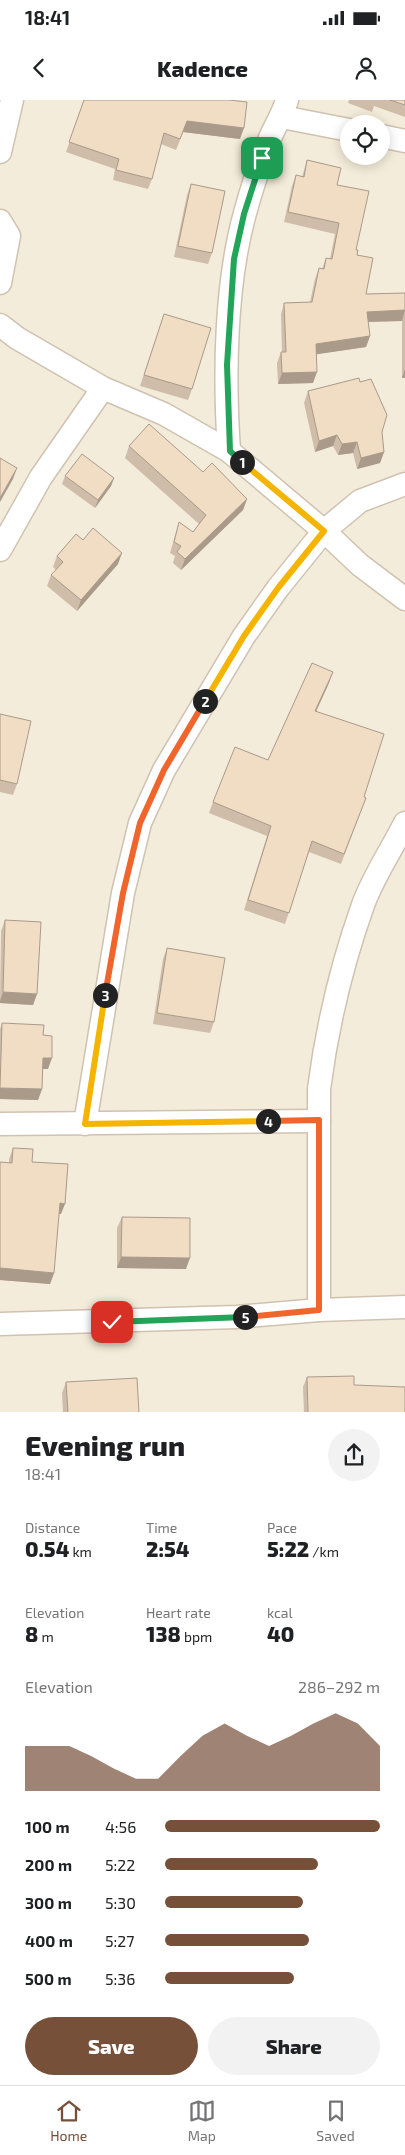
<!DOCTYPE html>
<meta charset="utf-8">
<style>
:root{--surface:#fff;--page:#f2f2f2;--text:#202124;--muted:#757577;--line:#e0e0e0;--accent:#77503a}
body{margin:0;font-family:"Exo 2",sans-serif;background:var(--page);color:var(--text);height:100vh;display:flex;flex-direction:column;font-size:19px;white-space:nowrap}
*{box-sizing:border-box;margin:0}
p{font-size:16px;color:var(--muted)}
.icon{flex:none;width:28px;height:28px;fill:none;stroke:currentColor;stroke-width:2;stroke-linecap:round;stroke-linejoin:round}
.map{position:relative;height:1312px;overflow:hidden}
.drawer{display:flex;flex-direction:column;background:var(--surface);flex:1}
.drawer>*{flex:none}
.controls{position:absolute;left:340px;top:15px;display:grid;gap:10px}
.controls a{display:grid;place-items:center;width:50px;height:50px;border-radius:50%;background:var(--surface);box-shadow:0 2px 12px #0003;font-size:25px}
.pin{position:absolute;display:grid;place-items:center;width:42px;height:42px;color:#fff;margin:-21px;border-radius:10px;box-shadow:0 2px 8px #0006}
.km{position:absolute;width:25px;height:25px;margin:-12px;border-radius:50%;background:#222;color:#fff;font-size:14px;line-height:25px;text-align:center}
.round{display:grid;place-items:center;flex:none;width:52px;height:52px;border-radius:26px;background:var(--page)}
.summary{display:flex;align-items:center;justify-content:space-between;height:85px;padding:0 25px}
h1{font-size:28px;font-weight:800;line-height:38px}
.figures{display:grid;grid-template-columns:repeat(3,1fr);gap:8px;height:85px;padding:5px 25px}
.figures div{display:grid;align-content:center}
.figures b{font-size:21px;font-weight:800}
.figures small{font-size:14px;font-weight:400}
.figures p{font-size:14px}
.chart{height:140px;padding:10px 25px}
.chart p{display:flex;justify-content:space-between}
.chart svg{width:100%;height:90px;margin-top:5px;fill:var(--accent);opacity:.7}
.cta{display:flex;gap:10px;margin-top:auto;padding:10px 25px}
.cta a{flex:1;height:58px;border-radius:30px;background:var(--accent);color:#fff;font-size:20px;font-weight:800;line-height:58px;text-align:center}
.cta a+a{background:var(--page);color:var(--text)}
ul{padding:0 25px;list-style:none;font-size:16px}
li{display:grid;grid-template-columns:80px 60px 1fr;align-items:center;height:38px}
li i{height:12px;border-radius:6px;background:var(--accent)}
.status{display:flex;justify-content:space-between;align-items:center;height:35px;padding:0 25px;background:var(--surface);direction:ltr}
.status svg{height:14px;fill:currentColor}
header{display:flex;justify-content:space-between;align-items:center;height:65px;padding:0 25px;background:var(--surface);font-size:22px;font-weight:800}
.menu{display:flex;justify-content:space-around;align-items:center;height:70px;border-top:1px solid var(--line);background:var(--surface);font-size:14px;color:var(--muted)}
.menu a{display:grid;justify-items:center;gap:2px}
.menu .selected{color:var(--accent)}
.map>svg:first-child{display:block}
.residential{fill:#f4ecda;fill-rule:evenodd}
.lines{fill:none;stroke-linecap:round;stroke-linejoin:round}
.minor-casing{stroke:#cfc2b0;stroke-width:25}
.minor{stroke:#fff;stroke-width:22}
.wall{fill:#cfbda9}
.shaded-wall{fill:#a99a89}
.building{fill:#f1dcc4;stroke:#a99a89}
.split-1-casing{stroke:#fff;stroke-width:10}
.split-2-casing{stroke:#fff;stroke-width:10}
.split-3-casing{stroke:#fff;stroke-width:10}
.split-4-casing{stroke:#fff;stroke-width:10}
.split-5-casing{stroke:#fff;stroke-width:10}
.split-6-casing{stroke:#fff;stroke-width:10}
.split-1{stroke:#22a559;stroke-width:6}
.split-2{stroke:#f5b400;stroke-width:6}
.split-3{stroke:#f0652b;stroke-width:6}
.split-4{stroke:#f5b400;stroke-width:6}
.split-5{stroke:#f0652b;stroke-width:6}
.split-6{stroke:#22a559;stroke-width:6}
</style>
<div class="status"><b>18:41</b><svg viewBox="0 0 49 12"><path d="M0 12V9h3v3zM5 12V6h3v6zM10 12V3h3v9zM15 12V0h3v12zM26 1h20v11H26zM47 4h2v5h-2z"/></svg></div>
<header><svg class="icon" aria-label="back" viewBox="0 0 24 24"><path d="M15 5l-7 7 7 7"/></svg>Kadence<svg class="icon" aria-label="person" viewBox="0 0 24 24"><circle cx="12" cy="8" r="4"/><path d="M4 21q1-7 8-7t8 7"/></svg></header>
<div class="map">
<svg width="405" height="1313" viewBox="0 0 405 1313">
<rect width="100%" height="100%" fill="#fcf8ec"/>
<!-- residential -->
<path class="residential" d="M0 0H405V1312L0 1313ZM349 24H381V56H349Z"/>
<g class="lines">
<!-- minor casing -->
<g class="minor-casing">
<g id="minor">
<polyline points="282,17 349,30"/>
<polyline points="381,36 405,41"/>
<polyline points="0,52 12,0"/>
<polyline points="0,121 9,136 0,183"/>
<polyline points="0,225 17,238 103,288 164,314 229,351 324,431 360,465 405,499"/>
<path d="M229 351C224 277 225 185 245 113 252 88 260 62 270 38 276 24 283 14 287 0"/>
<polyline points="0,450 41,377 103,288"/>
<polyline points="0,1024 319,1021"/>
<polyline points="85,1024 123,793 140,723 164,670 244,536 278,488 324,431 360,401 405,384"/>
<path d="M319 1210V989C327 927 342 864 363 805 373 777 392 749 405 723"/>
<polyline points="0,1224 237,1217 319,1210 405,1207"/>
</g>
</g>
<!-- minor -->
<use href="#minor" class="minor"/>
</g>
<!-- wall -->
<g class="wall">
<polygon points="84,0 240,39 183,32 176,50 161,44 152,79 148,89 113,80 115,69 66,52"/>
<polygon points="349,0 405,0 405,17 374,6 372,12 348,3"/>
<polygon points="307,60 337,85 356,150 366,194 405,193 405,278 402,278 402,221 368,222 370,236 366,247 316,254 313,283 278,284 277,263 281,252 282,252 281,214 284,203 310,202 315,179 319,168 322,169 326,158 330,159 335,134 284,122 292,86 296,75 302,77"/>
<polygon points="191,84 212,153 208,164 174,157 187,95"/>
<polygon points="164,214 192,289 188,300 140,286"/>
<polygon points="360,282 382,332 384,352 380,363 357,369 353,353 338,355 333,346 315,352 304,303 308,291"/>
<polygon points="129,346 203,372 247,399 243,410 181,470 173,463 175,456 170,453 179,422 193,432 199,424 125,358"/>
<polygon points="65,376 114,378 111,386 95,408 62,384"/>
<polygon points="83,440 118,464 77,511 47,486 51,475 56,470 53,467 57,456"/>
<polygon points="329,583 316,612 364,697 366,698 341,764 309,752 285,824 244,810 267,736 209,713 213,702 268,660"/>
<polygon points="0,614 17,684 13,695 0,692"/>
<polygon points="5,820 37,894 33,905 0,903 1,831"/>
<polygon points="167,848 214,922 210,933 153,924 163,859"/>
<polygon points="2,923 43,935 48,969 42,969 42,989 38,1000 0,999 0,929"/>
<polygon points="13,1048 32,1062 61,1114 59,1114 54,1173 50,1184 0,1180 0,1062 9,1063 9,1059"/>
<polygon points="122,1117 186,1169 117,1168 117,1128"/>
<polygon points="307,1277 354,1285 405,1313 304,1313 303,1287"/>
<polygon points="66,1282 139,1313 63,1313 62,1293"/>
</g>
<!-- shaded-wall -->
<g class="shaded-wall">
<polygon points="187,21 244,28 240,39 183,32 176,50"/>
<polygon points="405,210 402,221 363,222 367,212"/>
<polygon points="370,236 366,247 312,255 316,244"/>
<polygon points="405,269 405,278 402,278"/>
<polygon points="317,272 313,283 278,284 282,273"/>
<polygon points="337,335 333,346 315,352 319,341"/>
<polygon points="357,342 353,353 338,355 342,344"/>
<polygon points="384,352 380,363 357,369 361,358"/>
<polygon points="17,368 13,379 0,402 0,398"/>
<polygon points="114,378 111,386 95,408 98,400"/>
<polygon points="247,399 243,410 181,470 185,459"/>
<polygon points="122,453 118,464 77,511 81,500"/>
<polygon points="333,572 329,583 311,622 315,611"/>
<polygon points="3,892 37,894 33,905 0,903 0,901"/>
<polygon points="43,958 52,958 48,969 39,969"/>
<polygon points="0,988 42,989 38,1000 0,999"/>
<polygon points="60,1103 65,1104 61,1114 56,1114"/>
<polygon points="121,1157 190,1158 186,1169 117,1168"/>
<polygon points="0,1168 54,1173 50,1184 0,1180"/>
</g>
<!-- building -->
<g class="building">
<polygon points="84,0 229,0 247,2 244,28 187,21 180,39 164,33 152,79 116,70 119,59 69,42"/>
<polygon points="390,0 405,0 405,5"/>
<polygon points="307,60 341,68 337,85 369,91 356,150 358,150 357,155 373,158 366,194 405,193 405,210 367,212 370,236 316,244 317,272 282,273 281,252 286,252 284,203 312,202 319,168 324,169 326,158 332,159 339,123 288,112 296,75 304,77"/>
<polygon points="191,84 225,91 212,153 178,146"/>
<polygon points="164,214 211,228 192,289 144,275"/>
<polygon points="359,278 360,282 371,279 387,315 382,332 384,352 361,358 357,342 342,344 337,335 319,341 308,291"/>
<polygon points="149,324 203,372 212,363 247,399 185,459 177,452 181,446 174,442 179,422 193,432 206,415 129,346"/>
<polygon points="82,354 114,378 98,400 65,376"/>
<polygon points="0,358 17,368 0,398"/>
<polygon points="93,428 122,453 81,500 51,475 63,462 57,456 76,434 83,440"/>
<polygon points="312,563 333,572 315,611 384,634 364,697 366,698 344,754 312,741 289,813 248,800 271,726 213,702 235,647 268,660"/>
<polygon points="0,614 31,621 17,684 0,680"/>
<polygon points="5,820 41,822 37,894 3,892"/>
<polygon points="167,848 225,858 214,922 157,913"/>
<polygon points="2,923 44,925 43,935 52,936 52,958 43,958 42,989 0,988"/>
<polygon points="13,1048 33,1049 32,1062 68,1064 65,1104 60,1103 54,1173 0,1168 0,1062 12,1063"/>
<polygon points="122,1117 190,1118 190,1158 121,1157"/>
<polygon points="354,1276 354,1285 405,1287 405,1313 308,1313 307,1277"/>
<polygon points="137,1278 139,1313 68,1313 66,1282"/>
</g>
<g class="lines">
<!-- split-1 casing -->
<g class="split-1-casing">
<polyline id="split-1" points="242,362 230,351 227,265 234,159 244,114 262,58"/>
</g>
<!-- split-2 casing -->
<g class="split-2-casing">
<polyline id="split-2" points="205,601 244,536 278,488 324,431 242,362"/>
</g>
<!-- split-3 casing -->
<g class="split-3-casing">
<polyline id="split-3" points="105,895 123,793 140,723 164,670 205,601"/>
</g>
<!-- split-4 casing -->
<g class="split-4-casing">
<polyline id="split-4" points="105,895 85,1024 268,1021"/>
</g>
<!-- split-5 casing -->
<g class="split-5-casing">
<polyline id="split-5" points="245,1217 319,1210 319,1020 268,1021"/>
</g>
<!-- split-6 casing -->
<g class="split-6-casing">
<polyline id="split-6" points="112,1222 245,1217"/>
</g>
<!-- split-1 -->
<use href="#split-1" class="split-1"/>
<!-- split-2 -->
<use href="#split-2" class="split-2"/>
<!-- split-3 -->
<use href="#split-3" class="split-3"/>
<!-- split-4 -->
<use href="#split-4" class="split-4"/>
<!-- split-5 -->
<use href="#split-5" class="split-5"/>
<!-- split-6 -->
<use href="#split-6" class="split-6"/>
</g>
</svg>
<div class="controls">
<a><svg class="icon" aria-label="locate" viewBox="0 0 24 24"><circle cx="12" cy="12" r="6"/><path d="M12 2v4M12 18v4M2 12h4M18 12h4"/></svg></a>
</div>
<div class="pin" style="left:262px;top:58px;background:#1e9e55"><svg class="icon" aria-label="arrive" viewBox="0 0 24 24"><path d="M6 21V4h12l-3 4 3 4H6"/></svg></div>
<div class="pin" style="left:112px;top:1222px;background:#d93025"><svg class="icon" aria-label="check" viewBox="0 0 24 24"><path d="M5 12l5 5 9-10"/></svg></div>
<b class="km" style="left:242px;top:362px">1</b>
<b class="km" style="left:205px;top:601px">2</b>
<b class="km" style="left:105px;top:895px">3</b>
<b class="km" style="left:268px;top:1021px">4</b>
<b class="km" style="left:245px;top:1217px">5</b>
</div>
<section class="drawer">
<div class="summary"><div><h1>Evening run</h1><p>18:41</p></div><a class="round"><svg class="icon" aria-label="share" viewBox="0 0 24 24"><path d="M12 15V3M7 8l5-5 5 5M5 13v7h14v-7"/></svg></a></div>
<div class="figures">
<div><p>Distance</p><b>0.54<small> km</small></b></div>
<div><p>Time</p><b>2:54</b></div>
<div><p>Pace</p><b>5:22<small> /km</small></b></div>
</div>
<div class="figures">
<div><p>Elevation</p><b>8<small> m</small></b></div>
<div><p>Heart rate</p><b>138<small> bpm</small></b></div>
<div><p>kcal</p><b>40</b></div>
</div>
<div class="chart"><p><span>Elevation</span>286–292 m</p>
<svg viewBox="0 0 160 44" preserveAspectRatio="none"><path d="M0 44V22L10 22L20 22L30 27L40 33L50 38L60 38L70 27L80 17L90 11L100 17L110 22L120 17L130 11L140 6L150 11L160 22V44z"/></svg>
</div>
<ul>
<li><b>100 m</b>4:56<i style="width:100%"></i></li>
<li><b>200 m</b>5:22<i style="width:71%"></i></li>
<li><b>300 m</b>5:30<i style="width:64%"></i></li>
<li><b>400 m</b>5:27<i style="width:67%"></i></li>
<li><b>500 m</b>5:36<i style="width:60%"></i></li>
</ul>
<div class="cta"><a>Save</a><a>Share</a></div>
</section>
<nav class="menu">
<a class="selected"><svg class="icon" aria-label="home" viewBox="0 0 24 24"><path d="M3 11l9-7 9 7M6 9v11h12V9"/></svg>Home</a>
<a><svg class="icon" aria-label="map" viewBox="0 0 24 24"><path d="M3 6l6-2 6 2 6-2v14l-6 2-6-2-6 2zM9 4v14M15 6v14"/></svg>Map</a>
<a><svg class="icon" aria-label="saved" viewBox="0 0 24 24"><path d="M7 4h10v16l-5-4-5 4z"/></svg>Saved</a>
</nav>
